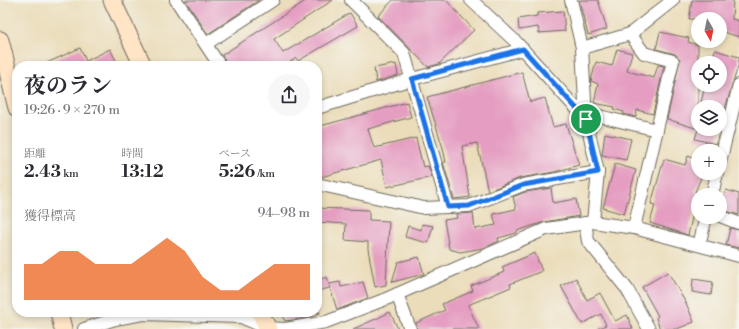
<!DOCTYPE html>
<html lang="ja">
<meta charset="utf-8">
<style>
:root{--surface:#fff;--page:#f7f7f7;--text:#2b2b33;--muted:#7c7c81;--accent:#ea580c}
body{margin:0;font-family:"Libre Bodoni","Noto Serif JP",serif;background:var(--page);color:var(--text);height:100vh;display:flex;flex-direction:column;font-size:15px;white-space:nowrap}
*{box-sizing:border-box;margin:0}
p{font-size:13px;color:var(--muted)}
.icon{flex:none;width:22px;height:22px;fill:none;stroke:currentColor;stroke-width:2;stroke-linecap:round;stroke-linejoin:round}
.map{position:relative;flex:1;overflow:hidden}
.details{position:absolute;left:12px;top:61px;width:310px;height:256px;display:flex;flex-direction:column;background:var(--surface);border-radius:16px;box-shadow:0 2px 6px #0003}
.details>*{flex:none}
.needle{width:26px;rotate:171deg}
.buttons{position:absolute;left:691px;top:12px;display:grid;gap:8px}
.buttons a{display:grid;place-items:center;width:36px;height:36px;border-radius:50%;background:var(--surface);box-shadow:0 2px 6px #0003;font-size:20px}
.pin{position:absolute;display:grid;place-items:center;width:34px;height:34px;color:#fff;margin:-17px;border:2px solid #fff;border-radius:50%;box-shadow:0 1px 4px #0007}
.round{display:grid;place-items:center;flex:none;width:42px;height:42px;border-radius:21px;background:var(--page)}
.head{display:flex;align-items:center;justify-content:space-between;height:68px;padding:0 12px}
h1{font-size:22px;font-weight:700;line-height:30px}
.figures{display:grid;grid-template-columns:repeat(3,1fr);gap:6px;height:68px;padding:4px 12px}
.figures div{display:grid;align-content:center}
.figures b{font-size:17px;font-weight:700}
.figures small{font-size:11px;font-weight:400}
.figures p{font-size:11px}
.chart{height:112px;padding:8px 12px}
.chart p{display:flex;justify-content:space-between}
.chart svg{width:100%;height:72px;margin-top:4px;fill:var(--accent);opacity:.7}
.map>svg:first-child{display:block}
.building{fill:#e59ec1}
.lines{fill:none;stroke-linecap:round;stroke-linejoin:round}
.street-casing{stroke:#6e695d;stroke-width:14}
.secondary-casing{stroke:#6e695d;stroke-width:19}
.street{stroke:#fff;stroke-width:12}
.secondary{stroke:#ffe4c6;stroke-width:17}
.route-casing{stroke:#fff;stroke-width:8}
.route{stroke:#1a73e8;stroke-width:5}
</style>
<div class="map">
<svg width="739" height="329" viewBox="0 0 739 329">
<rect width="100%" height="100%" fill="#f6f6f2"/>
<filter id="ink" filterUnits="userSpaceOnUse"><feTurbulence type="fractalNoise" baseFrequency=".025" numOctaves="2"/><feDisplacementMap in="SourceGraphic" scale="8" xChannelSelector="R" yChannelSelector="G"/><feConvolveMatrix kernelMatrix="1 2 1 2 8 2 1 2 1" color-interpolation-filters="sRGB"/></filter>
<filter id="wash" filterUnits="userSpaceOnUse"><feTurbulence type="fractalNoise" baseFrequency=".012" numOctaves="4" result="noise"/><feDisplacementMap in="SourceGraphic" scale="16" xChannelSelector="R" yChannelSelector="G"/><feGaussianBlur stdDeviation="0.9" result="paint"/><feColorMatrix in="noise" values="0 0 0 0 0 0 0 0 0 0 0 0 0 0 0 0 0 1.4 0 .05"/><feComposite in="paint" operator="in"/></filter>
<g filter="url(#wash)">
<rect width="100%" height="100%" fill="#ebddba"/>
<g id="blocks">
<!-- building -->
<g class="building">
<polygon points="185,0 259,0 208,34"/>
<polygon points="307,0 333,0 274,39 283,53 350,13 358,26 298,61 296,58 284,66 228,66 222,55"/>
<polygon points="393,0 446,0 474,30 439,64 428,67 378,16"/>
<polygon points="579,0 598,0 607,29 588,35"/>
<polygon points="692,0 733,0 732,19 739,21 739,37 720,31 720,19 689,19"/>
<polygon points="563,11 565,31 539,33 538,27 519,30 518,19 537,16 537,13"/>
<polygon points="660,32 689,38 688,42 698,45 698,129 720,129 716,144 695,139 698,129 667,119 680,59 675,54 656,49"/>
<polygon points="80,48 86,61 110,49 119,66 40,66"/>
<polygon points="617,49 632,53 627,71 654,78 658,65 664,66 653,114 637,110 636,117 623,114 624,112 614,109 615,107 594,103 598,84 591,81 596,62 612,66"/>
<polygon points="715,50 739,57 739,63 724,112 720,112 720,107 700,107 705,85 720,85 720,63 711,63"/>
<polygon points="396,64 398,75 376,82 374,68"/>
<polygon points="522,72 530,102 545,98 553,127 566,124 579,165 554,172 520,178 488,191 477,143 462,146 470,197 454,199 443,162 446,162 443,148 427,97"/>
<polygon points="407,102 411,117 368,129 374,148 416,138 423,167 428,166 432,177 387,187 381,160 321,177 317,164 317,127"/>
<polygon points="605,133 631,139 626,160 602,155"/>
<polygon points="688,156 698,160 698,173 703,173 695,192 698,193 688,235 650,223 655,205 651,204 664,159 685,165"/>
<polygon points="615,164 636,170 624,214 603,208"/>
<polygon points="551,188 553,203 576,199 579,216 544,222 517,231 517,233 498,238 499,241 484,248 460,252 449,249 444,220 457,218 456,214 473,213 475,229 496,225 493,214 516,209 513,197 525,192"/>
<polygon points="726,190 739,194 739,215 720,209"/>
<polygon points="317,208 369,210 369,220 389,221 386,285 375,287 368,249 368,242 345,240 346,224 317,222"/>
<polygon points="422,224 433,226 428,243 405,237 408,226 421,230"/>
<polygon points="730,228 739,230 739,248 726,245"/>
<polygon points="535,253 542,271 510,284 511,287 468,305 479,329 417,329 416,323 445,310 442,304 473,291 471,286 504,272 502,267"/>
<polygon points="419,257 424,274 392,282 398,262"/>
<polygon points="668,272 686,303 694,322 677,329 660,329 656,318 658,316 642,287"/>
<polygon points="327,277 330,288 317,291 317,280"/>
<polygon points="576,278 587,300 600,293 615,321 627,315 633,329 597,329 606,325 601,314 582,324 561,286"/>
<polygon points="693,279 713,282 711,295 692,292"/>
<polygon points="340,282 341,287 363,282 368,298 337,310 329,284"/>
<polygon points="280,312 320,312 320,313 307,318 285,321"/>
<polygon points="390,312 398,329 353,329 378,318"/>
</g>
</g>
</g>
<g filter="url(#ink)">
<use href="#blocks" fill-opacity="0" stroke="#6e695d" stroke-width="1"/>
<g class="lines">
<!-- street casing -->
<g class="street-casing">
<g id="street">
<polyline points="176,0 220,66"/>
<polyline points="351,0 404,53 448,207"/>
<polyline points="471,0 516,42 586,119"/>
<polyline points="571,0 582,48 586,119 598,172 593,222"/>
<polyline points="630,34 644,53 673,61 634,228"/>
<polyline points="206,44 273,0"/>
<polyline points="582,48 630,34 673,0"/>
<polyline points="317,108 412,79 523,49"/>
<polyline points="586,119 595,115 657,130"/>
<polyline points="720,162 739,85"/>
<polyline points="317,184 424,208 469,206 523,185 598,172"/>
<polyline points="712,195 717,173"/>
<polyline points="720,216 738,223"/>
<polyline points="585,223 588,241 627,289 649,329"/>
<polyline points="699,245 706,217"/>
<polyline points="397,294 410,329"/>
<polyline points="84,329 115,319 143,314 241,317 267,328 285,329 326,322 386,299 546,229 593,222 634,228 739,256"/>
</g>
</g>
<!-- secondary casing -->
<g class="secondary-casing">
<g id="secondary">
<polyline points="112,0 143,66"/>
<polyline points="0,40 17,108"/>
<polyline points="59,312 63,329"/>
<polyline points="260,312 268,329"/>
</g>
</g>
<!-- street -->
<use href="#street" class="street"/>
<!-- secondary -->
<use href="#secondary" class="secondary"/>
</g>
</g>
<g class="lines" filter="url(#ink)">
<!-- route casing -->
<g class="route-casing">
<polygon id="route" points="523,49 586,119 598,172 523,185 469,206 448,207 412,79"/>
</g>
<!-- route -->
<use href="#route" class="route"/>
</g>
</svg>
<div class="buttons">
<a><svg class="needle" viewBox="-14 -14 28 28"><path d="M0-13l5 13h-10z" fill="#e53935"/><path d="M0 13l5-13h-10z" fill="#7c7c81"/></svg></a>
<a><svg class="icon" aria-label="locate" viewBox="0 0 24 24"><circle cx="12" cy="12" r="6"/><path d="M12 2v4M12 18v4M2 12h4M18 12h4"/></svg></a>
<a><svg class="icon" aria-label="layers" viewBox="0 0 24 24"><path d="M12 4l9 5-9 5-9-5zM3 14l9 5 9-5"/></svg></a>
<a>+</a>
<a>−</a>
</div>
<div class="pin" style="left:586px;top:119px;background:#1e9e55"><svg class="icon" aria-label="arrive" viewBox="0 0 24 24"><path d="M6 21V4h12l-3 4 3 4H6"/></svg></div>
<section class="details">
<div class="head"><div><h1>夜のラン</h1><p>19:26 · 9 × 270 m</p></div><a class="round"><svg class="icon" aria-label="share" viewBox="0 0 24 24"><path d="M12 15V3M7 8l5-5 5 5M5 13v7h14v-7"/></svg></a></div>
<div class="figures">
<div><p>距離</p><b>2.43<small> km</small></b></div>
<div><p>時間</p><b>13:12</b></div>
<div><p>ペース</p><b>5:26<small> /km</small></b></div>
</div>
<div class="chart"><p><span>獲得標高</span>94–98 m</p>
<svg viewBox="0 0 160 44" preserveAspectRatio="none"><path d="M0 44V22L10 22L20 14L30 14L40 22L50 22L60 22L70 14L80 6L90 14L100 30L110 38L120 38L130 30L140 22L150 22L160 22V44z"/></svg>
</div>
</section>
</div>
